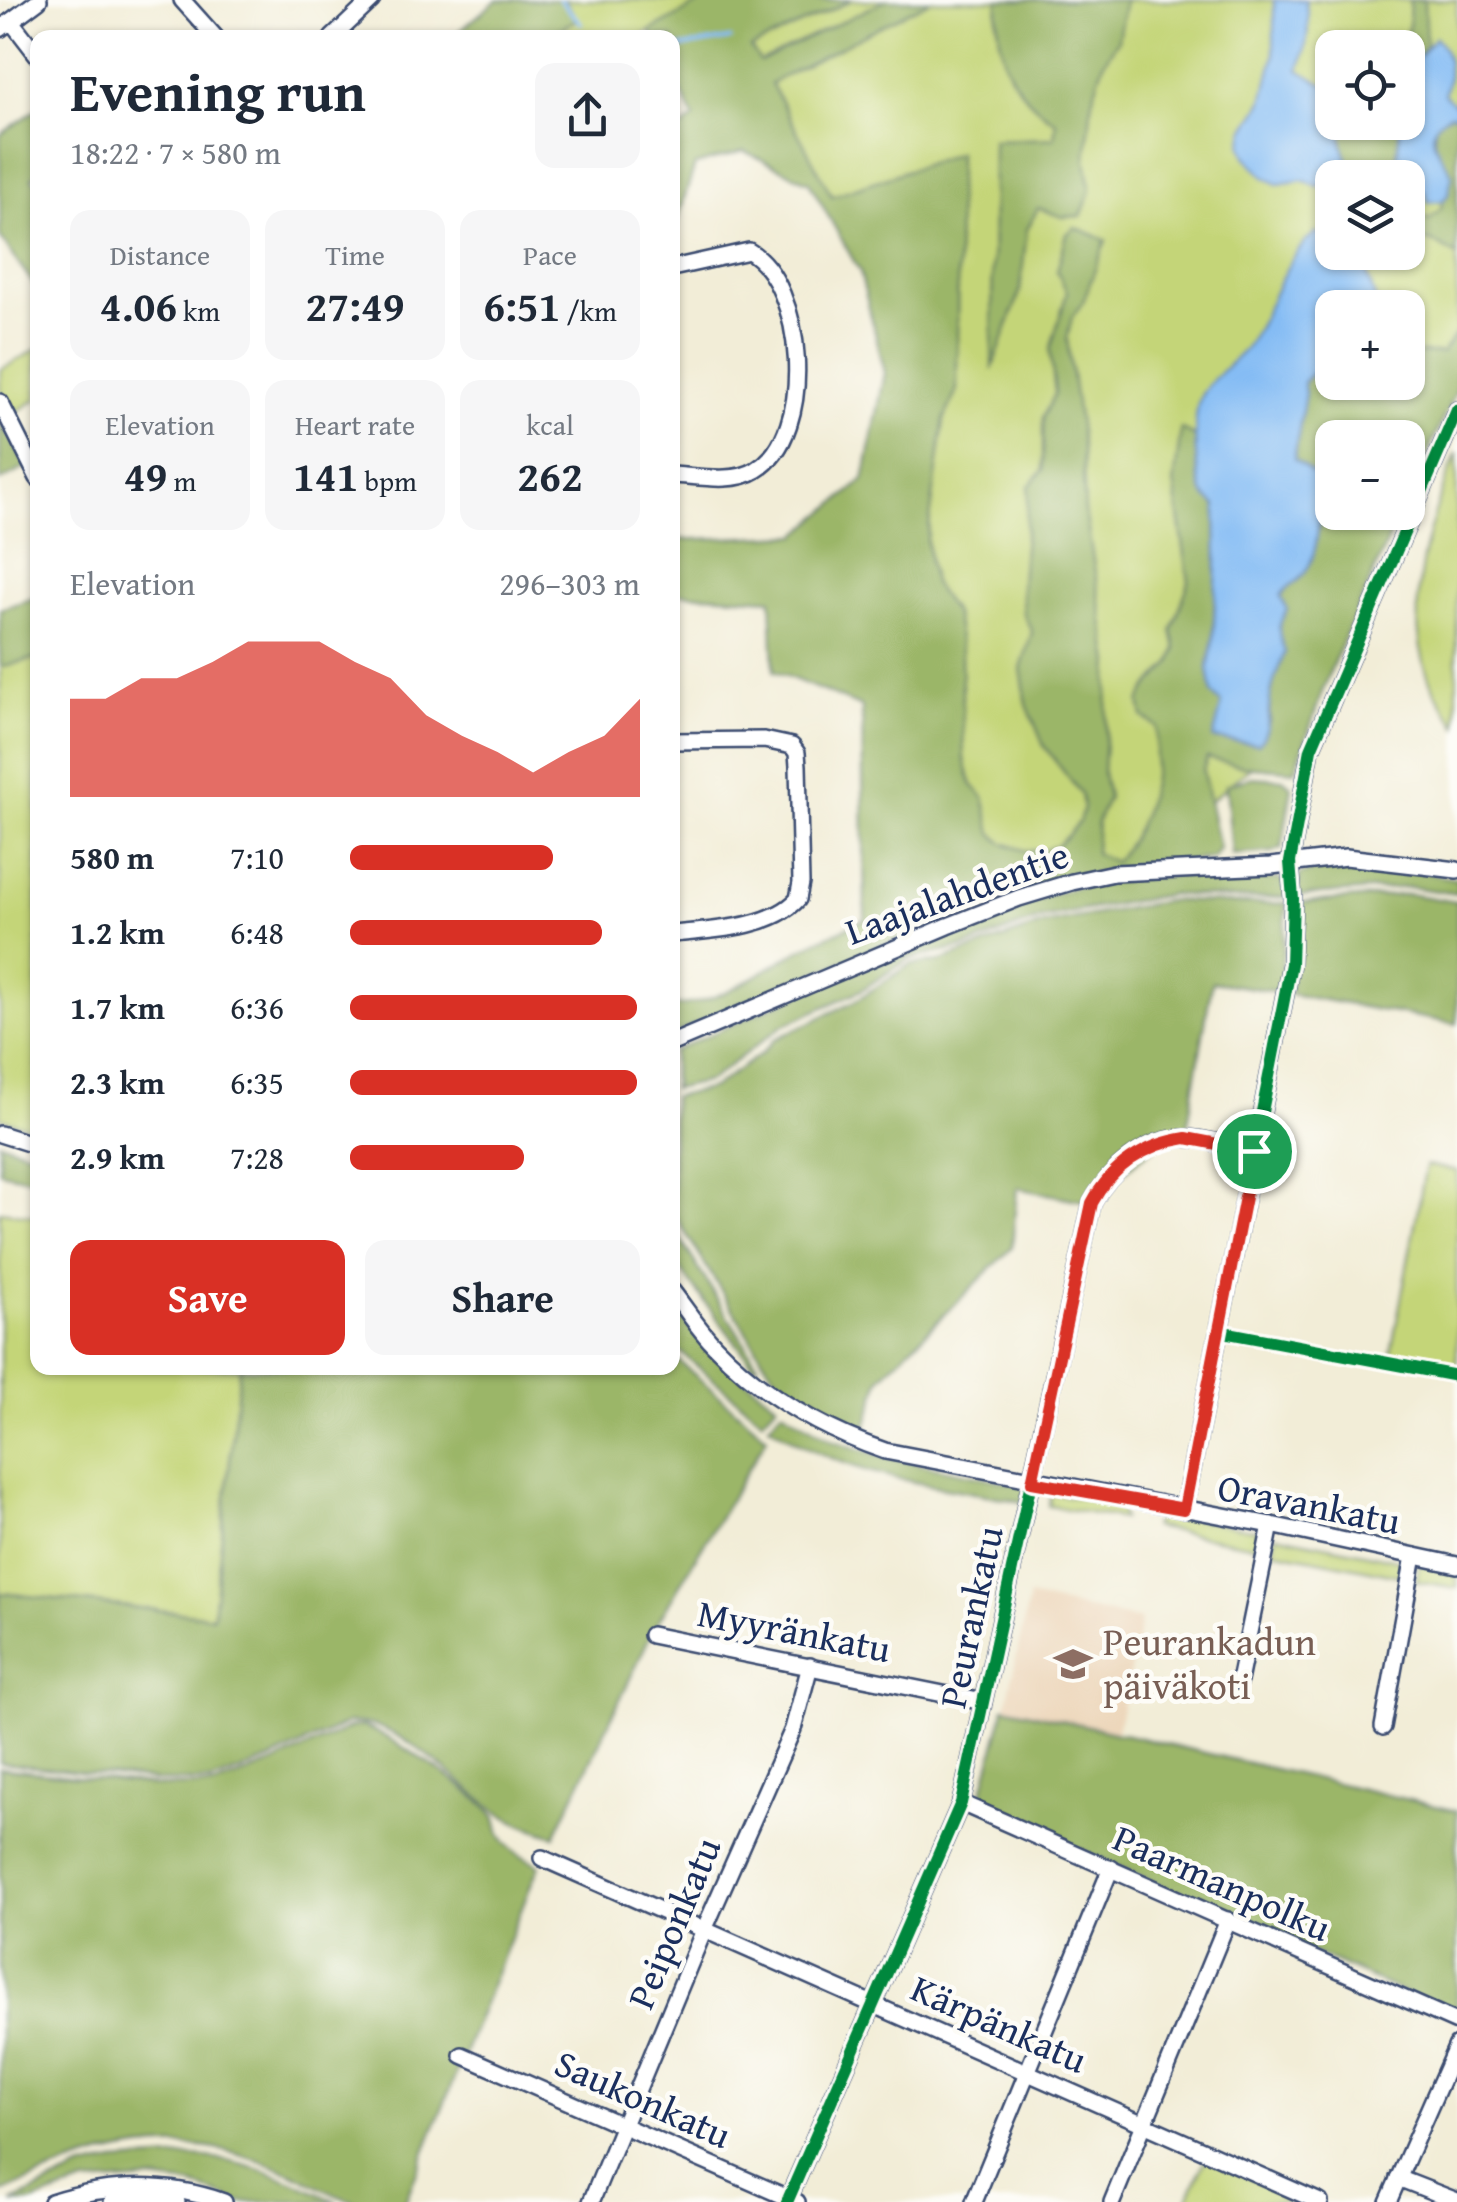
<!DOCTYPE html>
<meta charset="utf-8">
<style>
:root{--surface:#fff;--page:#f6f6f7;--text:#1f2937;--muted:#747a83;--accent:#d93025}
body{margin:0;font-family:"Gentium Book Plus",serif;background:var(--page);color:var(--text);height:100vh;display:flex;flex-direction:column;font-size:38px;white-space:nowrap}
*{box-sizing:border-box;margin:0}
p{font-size:32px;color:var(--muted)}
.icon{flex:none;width:55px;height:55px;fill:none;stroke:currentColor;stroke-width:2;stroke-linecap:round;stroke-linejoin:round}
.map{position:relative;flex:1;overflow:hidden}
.panel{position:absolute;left:30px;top:30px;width:650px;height:1345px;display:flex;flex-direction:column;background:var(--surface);border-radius:20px;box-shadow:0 2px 8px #0004}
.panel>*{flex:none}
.buttons{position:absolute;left:1315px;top:30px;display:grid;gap:20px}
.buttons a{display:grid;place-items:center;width:110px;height:110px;border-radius:20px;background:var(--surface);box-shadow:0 2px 8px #0004;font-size:50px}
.pin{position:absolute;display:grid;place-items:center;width:85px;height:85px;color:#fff;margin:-42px;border:5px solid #fff;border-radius:50%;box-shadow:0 2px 10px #0007}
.round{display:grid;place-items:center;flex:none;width:105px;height:105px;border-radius:20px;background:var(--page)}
.headline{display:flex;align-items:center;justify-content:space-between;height:170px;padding:0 40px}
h1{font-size:55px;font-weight:700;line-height:75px}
.figures{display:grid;grid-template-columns:repeat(3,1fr);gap:15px;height:170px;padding:10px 40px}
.figures div{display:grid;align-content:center;border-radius:20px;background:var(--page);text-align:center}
.figures b{font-size:42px;font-weight:700}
.figures small{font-size:28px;font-weight:400}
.figures p{font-size:28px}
.chart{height:280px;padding:20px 40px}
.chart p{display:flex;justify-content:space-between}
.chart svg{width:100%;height:180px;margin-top:10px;fill:var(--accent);opacity:.7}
.cta{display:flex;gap:20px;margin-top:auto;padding:20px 40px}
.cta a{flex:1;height:115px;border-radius:20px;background:var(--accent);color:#fff;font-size:40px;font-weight:700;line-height:115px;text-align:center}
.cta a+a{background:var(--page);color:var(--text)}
ul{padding:0 40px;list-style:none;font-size:32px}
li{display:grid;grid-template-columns:160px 120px 1fr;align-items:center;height:75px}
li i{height:25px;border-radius:12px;background:var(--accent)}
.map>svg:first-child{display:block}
.built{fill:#edd7bb}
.green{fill:#c4d578;stroke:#70826b;stroke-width:2.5;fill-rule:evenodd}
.forest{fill:#9bb668;stroke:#5b7263;stroke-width:2.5}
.water{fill:#84bcf4;stroke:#5076a9;stroke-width:2.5}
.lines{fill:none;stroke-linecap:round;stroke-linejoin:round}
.stream{stroke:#84bcf4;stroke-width:4}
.minor-casing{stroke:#3b4c70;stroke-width:20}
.minor{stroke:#fff;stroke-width:15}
.cycleway-casing{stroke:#fdfcf7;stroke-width:19}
.cycleway{stroke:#00873e;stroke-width:12}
.route-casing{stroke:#fff;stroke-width:20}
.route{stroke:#d93025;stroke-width:12}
.labels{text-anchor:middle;stroke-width:9;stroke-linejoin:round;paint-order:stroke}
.street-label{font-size:38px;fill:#1b2f5e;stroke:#fdfcf7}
.education-label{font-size:38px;fill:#785e54;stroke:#fdfcf7;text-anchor:start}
</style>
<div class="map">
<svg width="1457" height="2202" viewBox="0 0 1457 2202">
<rect width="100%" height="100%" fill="#fdfcf7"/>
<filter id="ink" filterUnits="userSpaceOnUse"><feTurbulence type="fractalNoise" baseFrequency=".01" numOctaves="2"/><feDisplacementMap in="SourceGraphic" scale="20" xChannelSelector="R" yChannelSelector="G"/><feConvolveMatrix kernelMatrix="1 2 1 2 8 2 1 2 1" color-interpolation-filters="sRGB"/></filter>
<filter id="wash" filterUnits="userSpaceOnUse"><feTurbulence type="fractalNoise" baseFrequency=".0048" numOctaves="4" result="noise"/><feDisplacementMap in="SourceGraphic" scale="40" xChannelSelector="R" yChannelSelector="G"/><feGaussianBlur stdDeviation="2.25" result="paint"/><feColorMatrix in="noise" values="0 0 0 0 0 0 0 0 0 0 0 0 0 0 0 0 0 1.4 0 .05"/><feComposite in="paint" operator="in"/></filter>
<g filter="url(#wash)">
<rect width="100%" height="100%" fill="#f2edd7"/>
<!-- built -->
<polygon class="built" points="1029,1597 1141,1620 1117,1731 1006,1707"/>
<!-- green -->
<g class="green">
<polygon points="564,0 706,0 639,37 547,38 577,19"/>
<polygon points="852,0 886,0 759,62 751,48"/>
<path d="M931 0H998L997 22 1011 77 1092 0H1457V348L1332 438V512L1270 751 1140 859 996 877 938 745 916 555 957 153 832 197 771 83ZM1332 48H1408V122H1332ZM1332 178H1408V252H1332ZM1332 308H1408V382H1332Z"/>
<polygon points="37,349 37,399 13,414 0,390 0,370"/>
<path d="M1457 453V726C1448 711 1435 696 1429 679 1402 604 1428 523 1457 453Z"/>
<polygon points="37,658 37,1129 0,1118 0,667"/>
<polygon points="1426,1165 1457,1171 1457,1372 1390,1358"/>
<polygon points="0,1211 37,1216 38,1368 240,1368 213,1616 0,1593"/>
<polygon points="1051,1493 1119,1505 1123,1519 1049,1506"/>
<polygon points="1159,1513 1262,1531 1260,1547 1153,1527"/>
<polygon points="1276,1535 1407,1562 1405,1577 1273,1551"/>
<polygon points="1419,1564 1457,1572 1457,1588 1416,1581"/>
<polygon points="1206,2158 1307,2202 1186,2202"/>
</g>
<!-- forest -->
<g class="forest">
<polygon points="497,0 564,0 577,19 547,37 452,37"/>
<path d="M706 0H852L751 48 760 62 886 0H931L771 83 832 196 958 153 957 390 944 420 927 541 933 583 955 615 961 650 964 758 972 785 984 797 992 833 1003 843 1024 850 1043 851 1056 846 1067 836 1079 822 1083 807 1081 794 1044 746 1027 705 1021 669 1032 632 1023 613 1021 583 1029 486 1043 470V417L1055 393 1050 350 1067 292 1057 271 1067 234 1075 227 1106 240 1083 302 1072 317 1067 339 1082 445 1085 511 1110 662 1103 773 1108 797 1097 822 1095 853 1114 862C1148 825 1157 776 1157 727L1143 717 1140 702 1146 690 1171 663 1176 649 1172 630 1189 582 1174 483 1181 429 1198 438C1197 463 1197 488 1216 505L1217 562 1213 641 1208 668 1222 703 1214 739 1258 744 1270 720 1269 702 1275 675 1285 652 1278 637 1281 596 1311 560 1321 519 1318 500 1306 469 1294 459 1305 393 1303 381 1312 373 1332 374V382H1408V345L1416 353H1442L1457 332V388L1408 496V438H1332V512L1400 513 1327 678 1295 771 1242 766 1207 758 1203 771 1219 848 1213 858 1110 870 1017 891 729 1008 673 1035V1006C724 1003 763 969 807 946 826 936 846 928 865 919L862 707 774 671 771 599 673 593V540L797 535 864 480 885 373 860 272 809 182 744 151 695 165 673 234V134L694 118 673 76 672 38 653 37 650 31Z"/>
<path d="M998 0H1125L1118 40 1104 62 1092 101 1086 159 1091 191 1081 216 1062 217 1038 208 1027 230 1020 292 992 370 993 140 1054 138 1056 122C1009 91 996 56 998 0Z"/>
<polygon points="1410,0 1424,0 1426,46 1416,60 1411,79 1414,102 1408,113 1408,48 1400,48 1409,25"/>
<polygon points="37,109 37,173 32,178 38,185 37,289 0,237 0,135"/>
<path d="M1450 114 1457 115V256L1435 243 1408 236V211L1429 220 1441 209 1442 201 1448 195 1449 167C1435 155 1432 141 1436 123Z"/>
<path d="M1344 123H1402L1394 177H1356C1347 160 1337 142 1344 123Z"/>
<polygon points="0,422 27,467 0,481"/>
<polygon points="37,597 37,658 0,667 0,609"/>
<polygon points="1251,777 1283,779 1292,787 1282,848 1273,852 1232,855 1226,785"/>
<polygon points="1324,868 1406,869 1457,879 1457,894 1409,887 1297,896 1300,874"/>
<polygon points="1198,875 1211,879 1281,879 1289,897 1238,899 1172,894 1042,918 966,947 909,959 860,991 782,1026 709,1081 673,1089 673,1051 820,985 1021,904 1073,888 1149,877"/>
<polygon points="1409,894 1457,902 1457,1024 1290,994 1298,903"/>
<path d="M1172 900 1238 904 1287 903 1280 992 1212 982 1186 1134 1168 1136 1087 1202 1017 1188 1012 1248 880 1378 866 1428C830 1416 791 1396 767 1365L672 1211V1097L712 1088 762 1053 775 1039 855 1001 911 964 938 962 1043 924Z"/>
<polygon points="0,1142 37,1155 37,1180 0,1172"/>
<polygon points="673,1227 758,1365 753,1365 673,1260"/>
<polygon points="672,1305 709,1351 777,1404 762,1420 673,1346"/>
<path d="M673 1356 767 1437 653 1630 555 1836C536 1830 516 1824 498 1812 459 1785 398 1717 348 1723L270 1760 211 1782 157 1781 0 1763V1593L213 1616 240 1368H672Z"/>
<path d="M782 1410 834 1441 885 1457 1026 1486 1022 1502C926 1482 854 1481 769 1425Z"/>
<polygon points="1005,1707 1457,1811 1457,2016 979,1805"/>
<path d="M361 1726C383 1730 483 1797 495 1816 496 1817 499 1830 499 1831 506 1850 523 1856 539 1865L405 2202C390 2202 373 2202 359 2202 335 2199 305 2177 281 2169 260 2161 237 2153 215 2149 139 2136 67 2163 0 2194V1768L157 1786H213L272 1764 351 1727Z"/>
<path d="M188 2157C241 2157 290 2180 337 2202H238L191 2185 151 2180 85 2184 32 2202H12L80 2170 115 2162Z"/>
</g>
<!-- water -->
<g class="water">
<path d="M1274 0H1305C1311 25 1307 46 1299 70L1332 90V122L1344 123C1337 142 1347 160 1356 177L1332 178V185L1316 186 1303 180 1278 184 1264 177 1246 156 1242 145 1245 131 1263 101 1274 56Z"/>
<path d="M1435 37C1451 51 1451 75 1444 94L1457 106V115L1450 114C1416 133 1442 152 1452 175L1448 195 1442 201 1428 202 1426 193 1408 183V178L1396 173 1400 127 1402 123 1408 122V113L1414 102 1411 79 1416 60Z"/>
<path d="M1316 232 1332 238V252L1349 253 1357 266 1366 271 1378 307 1332 308V374L1313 373 1303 382 1305 393 1294 459 1323 481C1317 508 1322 551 1304 574 1297 583 1287 585 1281 596L1287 610C1276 626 1278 635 1285 652 1279 667 1272 682 1270 699 1267 716 1271 731 1258 744L1213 739 1222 703 1212 694 1208 668 1213 641 1217 562 1216 505C1212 502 1207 499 1204 494 1195 478 1194 429 1197 410 1200 381 1233 367 1248 344 1273 307 1281 261 1316 232Z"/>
</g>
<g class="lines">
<!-- stream -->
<g class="stream">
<polyline points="560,0 581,23"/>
<polyline points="586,33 588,38"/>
<polyline points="672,49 730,39"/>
</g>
</g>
</g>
<g filter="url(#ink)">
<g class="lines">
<!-- minor casing -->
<g class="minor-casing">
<g id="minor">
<polyline points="182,0 216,38"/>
<polyline points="11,21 38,56"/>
<polyline points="0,29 39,0"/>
<polyline points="332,38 372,0"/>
<path d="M672 268 749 251C805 284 817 434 756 470 734 484 697 476 672 475"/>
<polyline points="0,402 38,478"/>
<path d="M672 741 764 740 792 746 797 753 798 766 801 883 798 899C771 929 710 930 672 934"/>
<polyline points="672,1043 948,926 1019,898 1072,882 1114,873 1271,866 1346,857 1457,870"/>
<polyline points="0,1134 38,1146"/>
<path d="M672 1291C686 1309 699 1330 715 1346 762 1395 822 1429 885 1451L1271 1525 1457 1565"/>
<polyline points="1184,1509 1291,964 1293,899 1290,862 1311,749 1457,410"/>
<polyline points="651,1635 983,1702"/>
<polyline points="1239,1681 1271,1525"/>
<polyline points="1383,1727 1414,1556"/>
<polyline points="961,1803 1457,2022"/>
<polyline points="542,1858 1320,2202"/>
<polyline points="462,2055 797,2202"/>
<polyline points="1398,2178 1457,2201"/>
<path d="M51 2202C108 2184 167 2182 224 2202"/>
<polyline points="112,2202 177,2202"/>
<polyline points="591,2202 704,1930 793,1729 810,1666"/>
<path d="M787 2202 961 1803 1092 1203C1109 1171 1145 1138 1184 1138 1207 1138 1232 1147 1254 1151"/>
<polyline points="974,2202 1111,1868"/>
<polyline points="1112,2202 1228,1920"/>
<polyline points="1388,2202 1457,2045"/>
</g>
</g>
<!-- minor -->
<use href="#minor" class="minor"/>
<!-- cycleway casing -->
<g class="cycleway-casing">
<g id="cycleway">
<polyline points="1218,1331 1457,1376"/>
<polyline points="1184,1509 1291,964 1293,899 1290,862 1311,749 1457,410"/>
<path d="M787 2202 961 1803 1092 1203C1109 1171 1145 1138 1184 1138 1207 1138 1232 1147 1254 1151"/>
</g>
</g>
<!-- cycleway -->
<use href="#cycleway" class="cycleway"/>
</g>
</g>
<g class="lines" filter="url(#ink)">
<!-- route casing -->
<g class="route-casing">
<path id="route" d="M1186 1138 1254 1151 1184 1509 1032 1482 1092 1203C1111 1167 1145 1144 1186 1138Z"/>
</g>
<!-- route -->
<use href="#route" class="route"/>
</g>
<!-- icons -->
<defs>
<g id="school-bare" transform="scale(3)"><path d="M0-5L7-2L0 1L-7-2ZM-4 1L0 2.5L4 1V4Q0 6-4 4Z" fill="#8d6e63" stroke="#fdfcf7" stroke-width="2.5" paint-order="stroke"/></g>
</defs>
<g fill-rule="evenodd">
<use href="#school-bare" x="1073" y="1664"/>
</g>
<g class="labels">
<!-- street labels -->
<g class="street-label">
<text transform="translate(957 893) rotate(-20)" y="13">Laajalahdentie</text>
<text transform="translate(1309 1504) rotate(11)" y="13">Oravankatu</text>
<text transform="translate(971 1617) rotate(-78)" y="13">Peurankatu</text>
<text transform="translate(794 1631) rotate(11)" y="13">Myyränkatu</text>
<text transform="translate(1222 1883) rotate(24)" y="13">Paarmanpolku</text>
<text transform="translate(674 1923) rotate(-67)" y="13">Peiponkatu</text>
<text transform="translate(999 2024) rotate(24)" y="13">Kärpänkatu</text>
<text transform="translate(643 2099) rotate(24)" y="13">Saukonkatu</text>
</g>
<!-- education labels -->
<g class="education-label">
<text x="1103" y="1655">Peurankadun<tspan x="1103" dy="44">päiväkoti</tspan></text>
</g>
</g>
</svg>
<div class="buttons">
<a><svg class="icon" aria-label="locate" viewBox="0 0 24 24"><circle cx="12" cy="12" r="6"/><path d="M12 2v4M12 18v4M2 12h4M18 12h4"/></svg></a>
<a><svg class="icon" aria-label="layers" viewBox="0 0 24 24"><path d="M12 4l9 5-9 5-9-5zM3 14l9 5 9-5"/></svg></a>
<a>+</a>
<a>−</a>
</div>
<div class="pin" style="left:1254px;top:1151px;background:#1e9e55"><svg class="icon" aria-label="arrive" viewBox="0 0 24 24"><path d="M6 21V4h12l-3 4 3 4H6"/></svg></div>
<section class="panel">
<div class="headline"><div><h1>Evening run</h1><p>18:22 · 7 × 580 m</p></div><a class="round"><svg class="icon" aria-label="share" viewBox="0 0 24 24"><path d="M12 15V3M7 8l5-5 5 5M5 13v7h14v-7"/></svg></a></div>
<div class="figures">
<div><p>Distance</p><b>4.06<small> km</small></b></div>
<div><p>Time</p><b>27:49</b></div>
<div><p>Pace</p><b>6:51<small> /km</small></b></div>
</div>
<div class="figures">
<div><p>Elevation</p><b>49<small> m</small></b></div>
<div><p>Heart rate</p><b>141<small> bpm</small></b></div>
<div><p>kcal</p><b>262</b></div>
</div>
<div class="chart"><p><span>Elevation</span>296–303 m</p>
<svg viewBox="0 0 160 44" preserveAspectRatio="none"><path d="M0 44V20L10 20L20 15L30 15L40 11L50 6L60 6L70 6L80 11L90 15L100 24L110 29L120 33L130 38L140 33L150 29L160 20V44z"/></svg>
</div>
<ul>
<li><b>580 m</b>7:10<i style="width:70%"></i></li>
<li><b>1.2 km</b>6:48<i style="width:87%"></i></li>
<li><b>1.7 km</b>6:36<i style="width:99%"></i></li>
<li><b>2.3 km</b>6:35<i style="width:99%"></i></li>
<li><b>2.9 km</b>7:28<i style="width:60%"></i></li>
</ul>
<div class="cta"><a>Save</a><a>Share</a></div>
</section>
</div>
